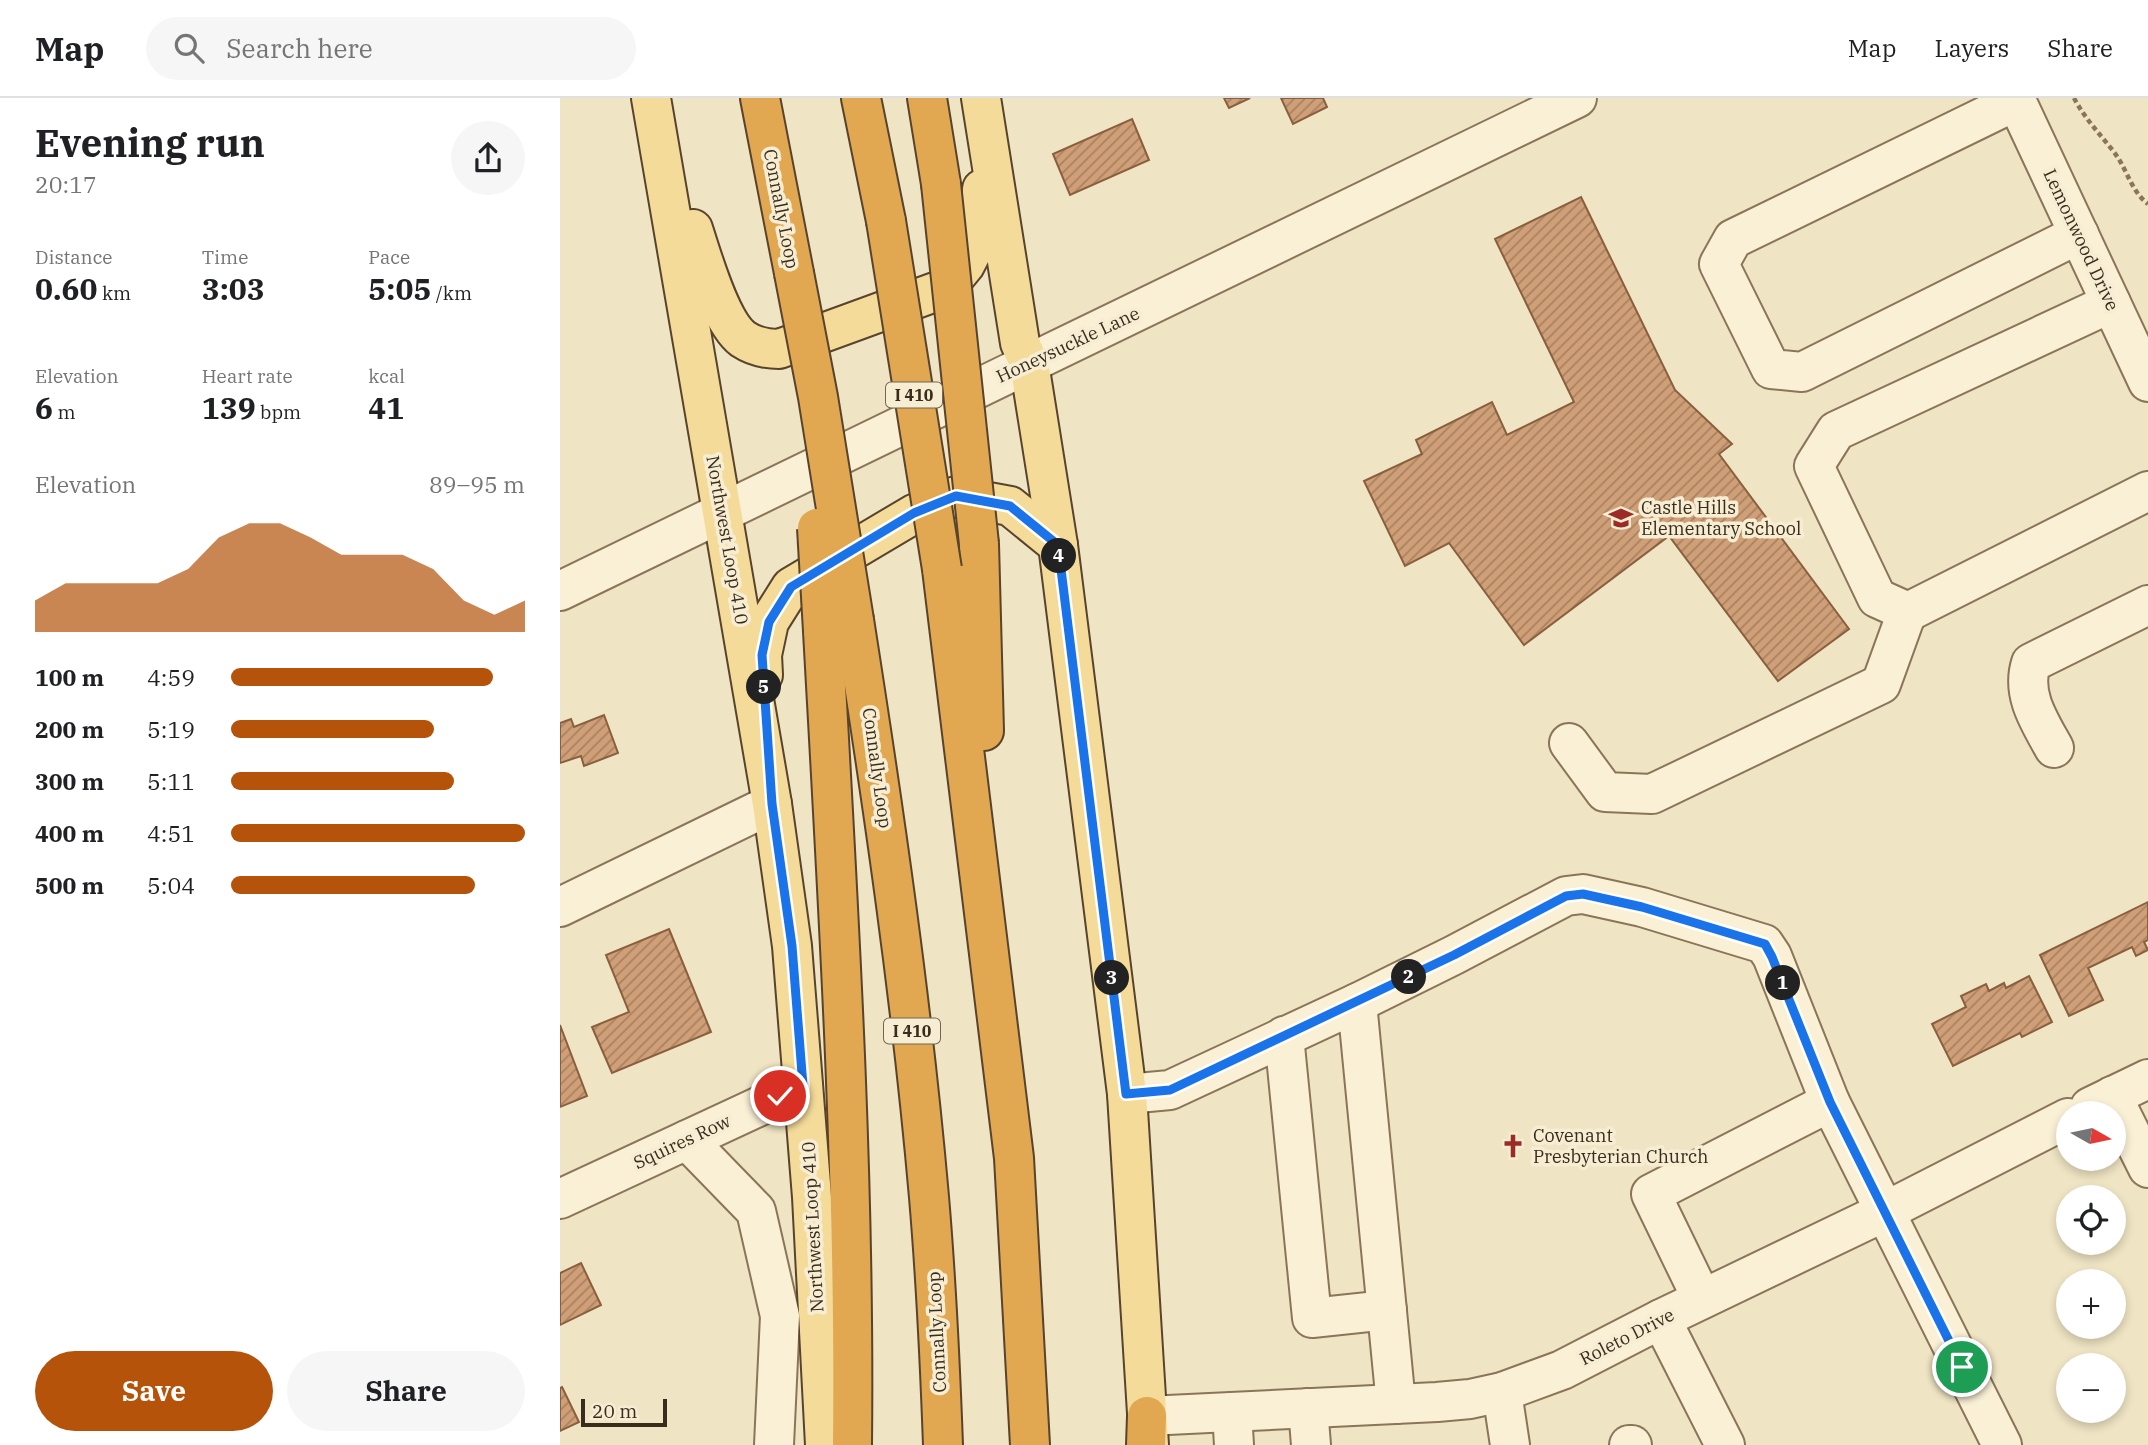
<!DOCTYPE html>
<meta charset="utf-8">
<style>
:root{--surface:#fff;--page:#f6f6f6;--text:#202124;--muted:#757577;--line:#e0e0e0;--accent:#b45309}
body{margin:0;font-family:"IBM Plex Serif",serif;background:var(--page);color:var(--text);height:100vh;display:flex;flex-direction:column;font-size:26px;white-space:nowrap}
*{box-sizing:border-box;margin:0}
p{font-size:23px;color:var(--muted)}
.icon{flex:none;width:38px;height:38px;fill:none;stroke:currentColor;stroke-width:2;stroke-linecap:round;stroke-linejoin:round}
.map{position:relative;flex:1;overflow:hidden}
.drawer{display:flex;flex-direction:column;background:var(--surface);width:560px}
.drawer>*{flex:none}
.needle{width:46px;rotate:99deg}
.buttons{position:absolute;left:1496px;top:1003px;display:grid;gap:14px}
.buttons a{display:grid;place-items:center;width:70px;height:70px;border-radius:50%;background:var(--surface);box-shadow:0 4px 10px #0003;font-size:35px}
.scale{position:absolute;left:21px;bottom:18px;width:86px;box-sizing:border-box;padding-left:7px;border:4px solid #392c1d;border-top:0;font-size:19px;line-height:24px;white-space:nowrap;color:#392c1d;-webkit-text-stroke:5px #f6edd2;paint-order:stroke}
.pin{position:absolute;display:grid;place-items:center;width:60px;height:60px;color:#fff;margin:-30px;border:4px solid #fff;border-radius:50%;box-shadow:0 2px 7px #0007}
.km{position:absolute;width:35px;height:35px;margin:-18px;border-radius:50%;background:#222;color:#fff;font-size:19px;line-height:35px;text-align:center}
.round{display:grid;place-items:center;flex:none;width:74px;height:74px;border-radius:37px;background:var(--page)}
.head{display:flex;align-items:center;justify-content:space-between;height:119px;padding:0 35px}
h1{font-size:38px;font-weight:800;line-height:52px}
.figures{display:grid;grid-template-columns:repeat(3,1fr);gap:10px;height:119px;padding:7px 35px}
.figures div{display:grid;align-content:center}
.figures b{font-size:30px;font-weight:800}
.figures small{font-size:19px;font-weight:400}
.figures p{font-size:19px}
.chart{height:196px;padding:14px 35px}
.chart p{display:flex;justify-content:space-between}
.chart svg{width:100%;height:126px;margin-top:7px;fill:var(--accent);opacity:.7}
.button{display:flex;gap:14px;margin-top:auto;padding:14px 35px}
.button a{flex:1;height:80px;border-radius:42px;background:var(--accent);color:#fff;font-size:28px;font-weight:800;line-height:80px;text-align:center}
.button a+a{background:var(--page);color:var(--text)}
ul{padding:0 35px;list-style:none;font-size:23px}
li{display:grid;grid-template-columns:112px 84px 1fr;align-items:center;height:52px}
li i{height:18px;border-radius:9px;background:var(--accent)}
header{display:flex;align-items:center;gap:42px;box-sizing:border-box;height:98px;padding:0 35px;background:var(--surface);border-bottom:2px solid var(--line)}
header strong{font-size:33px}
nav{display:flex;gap:38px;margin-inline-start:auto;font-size:24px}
.search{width:490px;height:63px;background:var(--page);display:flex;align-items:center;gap:18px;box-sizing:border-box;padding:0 24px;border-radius:38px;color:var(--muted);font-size:26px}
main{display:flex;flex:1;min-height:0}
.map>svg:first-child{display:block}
.building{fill:url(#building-hatch);stroke:#8a5f3e;stroke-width:2}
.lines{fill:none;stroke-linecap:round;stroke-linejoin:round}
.minor-casing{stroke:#8a7559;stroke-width:42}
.major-casing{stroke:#58432d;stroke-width:42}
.highway-casing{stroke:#58432d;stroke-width:42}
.path{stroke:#8a7559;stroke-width:4.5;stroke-dasharray:5 3.5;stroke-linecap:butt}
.minor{stroke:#faf0d6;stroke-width:38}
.major{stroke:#f4db99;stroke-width:38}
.highway{stroke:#e1a751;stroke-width:38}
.highway-bridge-casing{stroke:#58432d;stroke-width:42;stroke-linecap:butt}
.highway-bridge{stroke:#e1a751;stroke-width:38}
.route-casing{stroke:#fff;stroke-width:14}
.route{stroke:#1a73e8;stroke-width:9}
.labels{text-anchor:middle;stroke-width:7;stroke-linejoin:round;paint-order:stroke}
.shield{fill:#f6edd2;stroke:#726653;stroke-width:2}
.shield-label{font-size:16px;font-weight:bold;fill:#392c1d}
.street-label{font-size:18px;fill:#392c1d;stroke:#f6edd2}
.poi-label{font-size:18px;fill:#392c1d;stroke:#f6edd2;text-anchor:start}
</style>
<header>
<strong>Map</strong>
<div class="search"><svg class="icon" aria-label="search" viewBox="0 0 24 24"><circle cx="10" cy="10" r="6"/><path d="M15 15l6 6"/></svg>Search here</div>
<nav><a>Map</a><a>Layers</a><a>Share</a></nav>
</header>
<main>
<section class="drawer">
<div class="head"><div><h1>Evening run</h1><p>20:17</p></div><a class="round"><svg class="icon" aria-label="share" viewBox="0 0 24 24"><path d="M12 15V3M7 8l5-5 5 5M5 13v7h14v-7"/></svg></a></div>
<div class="figures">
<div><p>Distance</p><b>0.60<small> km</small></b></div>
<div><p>Time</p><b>3:03</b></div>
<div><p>Pace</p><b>5:05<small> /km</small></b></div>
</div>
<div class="figures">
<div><p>Elevation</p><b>6<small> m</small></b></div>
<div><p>Heart rate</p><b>139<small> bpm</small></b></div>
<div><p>kcal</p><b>41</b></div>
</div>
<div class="chart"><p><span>Elevation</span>89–95 m</p>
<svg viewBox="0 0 160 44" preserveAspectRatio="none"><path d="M0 44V33L10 27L20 27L30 27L40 27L50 22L60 11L70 6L80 6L90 11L100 17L110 17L120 17L130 22L140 33L150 38L160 33V44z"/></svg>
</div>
<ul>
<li><b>100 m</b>4:59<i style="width:89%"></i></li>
<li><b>200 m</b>5:19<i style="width:69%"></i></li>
<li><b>300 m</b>5:11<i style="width:76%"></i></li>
<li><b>400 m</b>4:51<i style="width:100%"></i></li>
<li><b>500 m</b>5:04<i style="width:83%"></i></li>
</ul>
<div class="button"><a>Save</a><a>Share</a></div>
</section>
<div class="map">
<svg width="1588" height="1347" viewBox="0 0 1588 1347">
<defs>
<pattern id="building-hatch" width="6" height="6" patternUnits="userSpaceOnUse" patternTransform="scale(1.75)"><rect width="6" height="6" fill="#cf9f77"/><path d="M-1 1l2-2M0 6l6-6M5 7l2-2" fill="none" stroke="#a98261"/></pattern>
</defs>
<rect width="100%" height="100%" fill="#efe4c3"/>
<!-- building -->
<g class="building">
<polygon points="664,0 690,0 669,10"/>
<polygon points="721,0 763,0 767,9 733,26"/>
<polygon points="572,21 589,62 510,97 493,56"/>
<polygon points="1021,99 1115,292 1172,346 1159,356 1289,531 1218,583 1109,438 964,547 889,445 845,468 804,383 862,356 856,342 932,304 947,337 1014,304 935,141"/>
<polygon points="44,617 58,655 24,668 21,658 0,665 0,625 11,621 14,629"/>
<polygon points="1588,804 1588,842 1584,844 1588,852 1576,858 1572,849 1528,870 1543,902 1509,918 1480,857"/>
<polygon points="109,831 151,934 52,975 32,929 69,914 46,857"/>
<polygon points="1469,878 1492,924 1462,939 1460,935 1393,968 1372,926 1406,909 1401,898 1426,886 1429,893 1444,885 1446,890"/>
<polygon points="0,927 27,998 0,1009"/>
<polygon points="21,1165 41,1207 0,1227 0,1175"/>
<polygon points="2,1289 19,1324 0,1333 0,1290"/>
</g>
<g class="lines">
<!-- minor casing -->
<g class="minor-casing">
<g id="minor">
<polyline points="1455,0 1588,284"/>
<polyline points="1456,3 1173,141 1159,166 1211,271 1242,274 1519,136"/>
<polyline points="1551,205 1276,333 1254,368 1317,500 1348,514 1588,393"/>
<polyline points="0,493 1017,0"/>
<polyline points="1009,645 1045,694 1092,696 1321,586 1347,514"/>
<path d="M1494 650C1479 623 1461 596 1471 565L1588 507"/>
<polyline points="0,809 212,706"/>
<polyline points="797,905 894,857 1006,798 1023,796 1082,809 1204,846 1212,858 1270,1004"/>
<polyline points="724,938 752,1220 827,1212"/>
<polyline points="567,996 610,992 797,905 836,1306"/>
<polyline points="1552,998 1588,1070"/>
<polyline points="1530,1009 1588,981"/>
<polyline points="127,1042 196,1113 220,1218 214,1347"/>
<polyline points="0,1101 243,988"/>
<polyline points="1142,1201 1091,1096 1270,1004 1442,1347"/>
<polyline points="1101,1221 1165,1347"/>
<polyline points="942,1294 950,1347"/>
<polyline points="748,1310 751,1347"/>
<polyline points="672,1314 674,1347"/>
<polyline points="587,1318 877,1304 910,1301 942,1294 1002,1272 1101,1221 1324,1114 1508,1020"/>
<polyline points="1069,1347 1072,1347"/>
</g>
</g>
<!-- major casing -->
<g class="major-casing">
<g id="major">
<polyline points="91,0 212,706 232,848 252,1099 265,1347"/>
<polyline points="421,0 460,245 469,265 498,447 567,996 589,1347"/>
<path d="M133 131C142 158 160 224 183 241 195 249 206 251 219 251L386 190 405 167 417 144 422 91"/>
<polyline points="203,577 202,557 209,524 231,489 354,416 396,398 450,408 498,447"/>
</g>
</g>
<!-- highway casing -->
<g class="highway-casing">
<g id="highway">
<polyline points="200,0 234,175"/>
<polyline points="301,0 326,123"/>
<polyline points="367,0 381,86"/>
<polyline points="419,446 424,633"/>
<polyline points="382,471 454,1060 470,1347"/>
<path d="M294 522C324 713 352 905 369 1099 376 1181 380 1264 383 1347"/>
<path d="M263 533C278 804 295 1076 292 1347"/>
<polyline points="586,1347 587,1318"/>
</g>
</g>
<!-- path -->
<path class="path" d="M1514 0C1525 21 1540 36 1554 54 1567 71 1571 93 1588 106"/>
<!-- minor -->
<use href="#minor" class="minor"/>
<!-- major -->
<use href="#major" class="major"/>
<!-- highway -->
<use href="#highway" class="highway"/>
<!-- highway-bridge casing -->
<g class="highway-bridge-casing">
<g id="highway-bridge">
<polyline points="381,86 419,446"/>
<polyline points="326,123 382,471"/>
<polyline points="234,175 258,299 294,522"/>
<polyline points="257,430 263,533"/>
</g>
</g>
<!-- highway-bridge -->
<use href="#highway-bridge" class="highway-bridge"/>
</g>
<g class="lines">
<!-- route casing -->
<g class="route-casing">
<polyline id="route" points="220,998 243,988 232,848 212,706 202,557 209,524 231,489 354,415 396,398 450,408 498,447 566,996 610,992 894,857 1006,798 1023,796 1082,809 1205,846 1212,859 1270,1004 1402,1269"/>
</g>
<!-- route -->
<use href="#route" class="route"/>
</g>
<!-- icons -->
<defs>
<g id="school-bare" transform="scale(1.89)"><path d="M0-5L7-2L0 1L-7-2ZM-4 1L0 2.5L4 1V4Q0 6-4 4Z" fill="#9b2b27" stroke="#f6edd2" stroke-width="2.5" paint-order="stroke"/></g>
<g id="church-bare" transform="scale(1.89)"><path d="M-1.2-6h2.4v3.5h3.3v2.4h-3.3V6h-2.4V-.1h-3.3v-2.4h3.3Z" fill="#9b2b27" stroke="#f6edd2" stroke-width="2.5" paint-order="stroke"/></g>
</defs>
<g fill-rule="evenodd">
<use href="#school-bare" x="1061" y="420"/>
<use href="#church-bare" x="953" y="1048"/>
</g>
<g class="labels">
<!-- shield labels -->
<g class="shield">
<rect x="326" y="284.5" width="56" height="25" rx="5"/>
<rect x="324" y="920.5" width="56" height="25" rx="5"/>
</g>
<g class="shield-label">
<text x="354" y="303">I 410</text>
<text x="352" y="939">I 410</text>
</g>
<!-- street labels -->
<g class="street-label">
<text transform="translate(221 111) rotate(79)" y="6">Connally Loop</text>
<text transform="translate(1521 142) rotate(65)" y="6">Lemonwood Drive</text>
<text transform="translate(508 247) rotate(-25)" y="6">Honeysuckle Lane</text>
<text transform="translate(167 442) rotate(80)" y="6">Northwest Loop 410</text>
<text transform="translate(317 670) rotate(82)" y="6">Connally Loop</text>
<text transform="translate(122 1044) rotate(-25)" y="6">Squires Row</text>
<text transform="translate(253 1129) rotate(-93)" y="6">Northwest Loop 410</text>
<text transform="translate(377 1234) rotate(-93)" y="6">Connally Loop</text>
<text transform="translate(1067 1239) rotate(-27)" y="6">Roleto Drive</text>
</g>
<!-- poi labels -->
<g class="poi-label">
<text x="1081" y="416">Castle Hills<tspan x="1081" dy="21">Elementary School</tspan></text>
<text x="973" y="1044">Covenant<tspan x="973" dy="21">Presbyterian Church</tspan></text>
</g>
</g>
</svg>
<div class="buttons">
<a><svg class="needle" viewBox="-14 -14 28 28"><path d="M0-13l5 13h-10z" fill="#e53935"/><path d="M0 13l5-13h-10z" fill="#757577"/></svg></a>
<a><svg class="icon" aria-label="locate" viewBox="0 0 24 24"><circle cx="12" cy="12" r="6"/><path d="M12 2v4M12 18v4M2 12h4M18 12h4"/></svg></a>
<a>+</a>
<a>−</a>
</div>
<div class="scale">20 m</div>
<div class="pin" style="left:1402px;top:1269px;background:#1e9e55"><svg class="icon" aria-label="arrive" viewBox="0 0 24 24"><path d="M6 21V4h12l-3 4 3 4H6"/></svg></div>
<div class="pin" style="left:220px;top:998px;background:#d93025"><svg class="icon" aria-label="check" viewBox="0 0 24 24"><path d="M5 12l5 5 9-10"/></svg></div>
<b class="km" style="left:1223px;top:885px">1</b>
<b class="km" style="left:849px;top:879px">2</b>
<b class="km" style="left:552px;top:880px">3</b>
<b class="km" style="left:499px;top:458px">4</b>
<b class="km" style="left:204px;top:589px">5</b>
</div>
</main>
